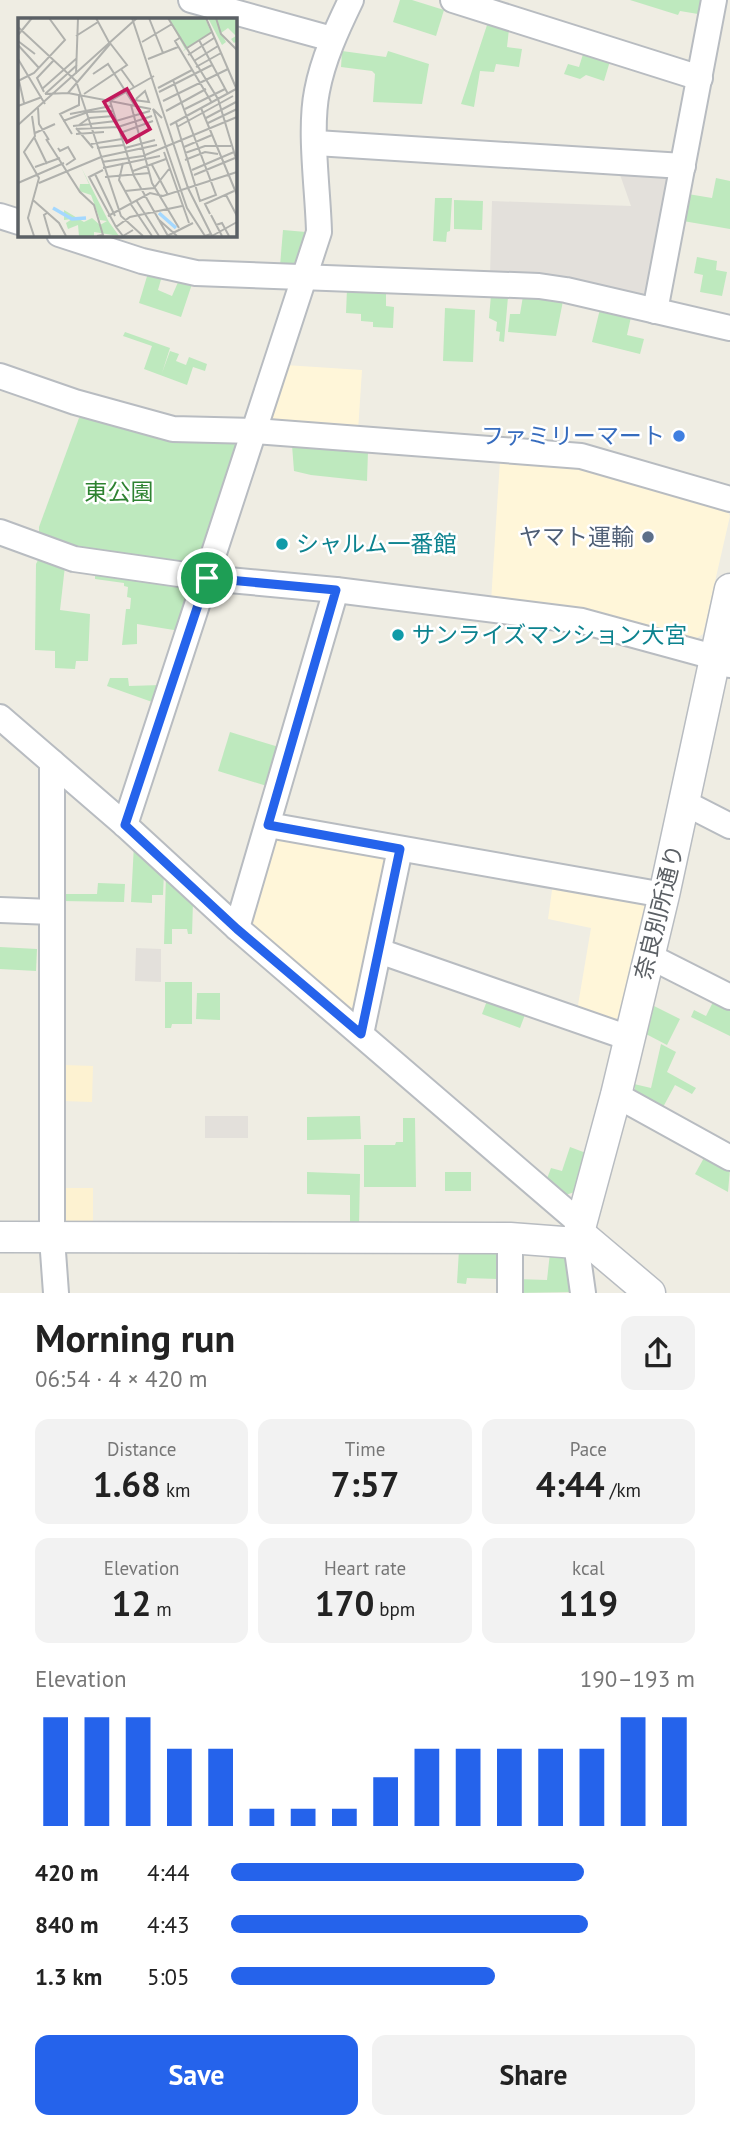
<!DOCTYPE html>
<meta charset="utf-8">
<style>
:root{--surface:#fff;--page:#f2f2f2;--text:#222;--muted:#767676;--accent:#2563eb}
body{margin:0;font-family:"PT Sans","Noto Sans JP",sans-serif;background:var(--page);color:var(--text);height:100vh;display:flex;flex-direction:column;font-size:26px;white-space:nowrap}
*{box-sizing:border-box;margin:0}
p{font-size:23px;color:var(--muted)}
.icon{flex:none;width:38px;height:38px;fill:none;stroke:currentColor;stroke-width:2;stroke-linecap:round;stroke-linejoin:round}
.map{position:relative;height:1293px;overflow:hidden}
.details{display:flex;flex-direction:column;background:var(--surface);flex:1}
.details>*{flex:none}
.pin{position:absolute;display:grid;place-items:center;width:60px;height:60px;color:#fff;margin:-30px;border:4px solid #fff;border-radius:50%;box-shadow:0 2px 7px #0007}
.round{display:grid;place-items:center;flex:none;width:74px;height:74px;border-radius:14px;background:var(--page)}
.head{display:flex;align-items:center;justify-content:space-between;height:119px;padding:0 35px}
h1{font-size:38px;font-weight:600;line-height:52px}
.metrics{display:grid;grid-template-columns:repeat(3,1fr);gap:10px;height:119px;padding:7px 35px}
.metrics div{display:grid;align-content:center;border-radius:14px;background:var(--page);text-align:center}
.metrics b{font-size:35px;font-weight:600}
.metrics small{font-size:19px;font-weight:400}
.metrics p{font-size:19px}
.chart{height:196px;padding:14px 35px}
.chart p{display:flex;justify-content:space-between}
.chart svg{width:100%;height:126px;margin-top:7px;stroke:var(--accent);stroke-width:6}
.button{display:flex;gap:14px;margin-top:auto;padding:14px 35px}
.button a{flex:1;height:80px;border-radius:14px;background:var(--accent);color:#fff;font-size:28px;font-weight:600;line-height:80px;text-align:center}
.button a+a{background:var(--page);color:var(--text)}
ul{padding:0 35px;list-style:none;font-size:23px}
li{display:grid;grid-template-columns:112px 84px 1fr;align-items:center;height:52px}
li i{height:18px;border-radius:9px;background:var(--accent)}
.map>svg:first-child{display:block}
.commercial{fill:#fff6d9}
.industrial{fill:#e3e0db}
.green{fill:#bee9be}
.sand{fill:#fdf2d1}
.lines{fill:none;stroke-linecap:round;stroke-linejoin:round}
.minor-casing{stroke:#b8bcc1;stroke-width:28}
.tertiary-casing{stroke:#b8bcc1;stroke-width:33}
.minor{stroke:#fff;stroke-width:24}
.tertiary{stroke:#fff;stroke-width:30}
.route-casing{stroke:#fff;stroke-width:14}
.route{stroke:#2563eb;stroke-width:9}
.shop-dot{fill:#3f7fe0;stroke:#fff;stroke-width:2.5}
.service-dot{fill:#5c6f8a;stroke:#fff;stroke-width:2.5}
.culture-dot{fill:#0f9aa8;stroke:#fff;stroke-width:2.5}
.labels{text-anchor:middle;stroke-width:5;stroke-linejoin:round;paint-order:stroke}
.shop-label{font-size:23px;fill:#366cbe;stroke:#fff;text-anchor:end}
.park-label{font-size:23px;fill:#2e8231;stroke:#fff}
.service-label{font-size:23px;fill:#4e5e75;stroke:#fff;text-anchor:end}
.culture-label{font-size:23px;fill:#0d838f;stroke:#fff;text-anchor:start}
.street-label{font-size:23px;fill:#5b6065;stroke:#fff}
.inset-river{fill:none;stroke:#a4d8ff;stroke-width:3.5}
.inset-road{fill:none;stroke:#b0b1ad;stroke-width:2}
.view{fill:#c2185b;fill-opacity:0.15;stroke:#c2185b;stroke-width:3.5}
.inset-edge{fill:none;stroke:#5b6065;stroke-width:3.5}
</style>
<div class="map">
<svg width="730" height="1293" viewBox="0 0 730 1293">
<rect width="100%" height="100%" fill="#efede3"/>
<!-- commercial -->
<g class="commercial">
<polygon points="285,365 362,370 358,431 274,426 269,418"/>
<polygon points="500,460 581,466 723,504 730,516 703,634 692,641 491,602"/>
<polygon points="281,835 382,853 388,863 358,1009 349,1012 252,928 250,919 272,840"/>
<polygon points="553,883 640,898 647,906 619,1017 610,1022 577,1011 591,928 548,919"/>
</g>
<!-- industrial -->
<g class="industrial">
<polygon points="618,169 671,178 650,293 641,299 490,276 492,201 631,206"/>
<polygon points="136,948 161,949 161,982 135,981"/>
<rect x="205" y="1116" width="43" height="22"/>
</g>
<!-- green -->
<g class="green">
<polygon points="400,0 412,0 444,10 436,36 393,22"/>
<polygon points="630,0 701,0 698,14 680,11 678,15"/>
<polygon points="488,22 509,29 507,47 522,49 519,67 496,64 494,72 480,71 474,107 461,104"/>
<polygon points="342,51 386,57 388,51 429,64 422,104 373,102 375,74 372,71 341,67"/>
<polygon points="584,51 610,61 604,81 586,75 580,79 564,74 568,64 579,67"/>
<polygon points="716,178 730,181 730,229 683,221 688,194 712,198"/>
<polygon points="435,198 452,198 450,231 447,232 446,242 433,241"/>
<polygon points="454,200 483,201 482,230 454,229"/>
<polygon points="283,230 306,232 303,261 293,267 280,266"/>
<polygon points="697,257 717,261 716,270 727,272 722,296 700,292 703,275 694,273"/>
<polygon points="148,273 162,276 158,290 172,296 179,280 192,284 181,317 139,303"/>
<polygon points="347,289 386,291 386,306 394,307 393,328 373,327 373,322 361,321 361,314 346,313"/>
<polygon points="491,295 508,297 504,342 499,341 500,332 496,331 497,322 489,318"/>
<polygon points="523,296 563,301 556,336 508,332 510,314 520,314"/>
<polygon points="445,308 475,310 473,362 443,361"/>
<polygon points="600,309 631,317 627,335 644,339 640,354 592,342"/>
<polygon points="125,332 170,348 162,373 170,351 179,354 176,361 186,365 189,357 207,364 205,371 193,367 187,385 144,369 152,346 123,336"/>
<polygon points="88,414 233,442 238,449 203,559 197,564 74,549 39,536 39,527 79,418"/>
<polygon points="292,445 368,451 367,481 311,475 294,471"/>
<polygon points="40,556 65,566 60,610 90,614 88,661 76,661 75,669 55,668 55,651 35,650 36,564"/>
<polygon points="95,571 186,582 194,592 180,631 137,624 137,644 122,645 126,609 130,609 131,598 127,597 128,587 124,586 124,583 95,579"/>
<polygon points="110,678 128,678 129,686 161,685 155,703 107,686"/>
<polygon points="230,732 282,748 270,787 218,771"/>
<polygon points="134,844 164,872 163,895 152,895 152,903 131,902"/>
<polygon points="166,874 193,901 192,934 188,934 187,929 172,929 172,944 164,944"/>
<polygon points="98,883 125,884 124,902 61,901 61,894 97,894"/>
<polygon points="0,947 37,949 36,971 0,969"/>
<polygon points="165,982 192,982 192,1024 172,1024 171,1028 165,1028"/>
<polygon points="197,993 220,993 220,1020 196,1019"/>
<polygon points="488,998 526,1012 520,1028 482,1014"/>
<polygon points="714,1000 730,1008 730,1036 691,1017 694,1010 706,1016"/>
<polygon points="654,1006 680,1019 667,1045 646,1034"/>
<polygon points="661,1044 676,1052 667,1072 696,1088 692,1094 675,1085 662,1109 636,1096 634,1084 651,1088"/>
<polygon points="360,1116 361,1139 307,1140 307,1117"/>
<polygon points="403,1118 415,1118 416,1187 364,1187 364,1145 395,1145 396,1142 403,1142"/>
<polygon points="570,1147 586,1153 578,1191 559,1197 545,1184 551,1168 562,1171"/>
<polygon points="705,1156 730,1169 728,1192 695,1174"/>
<polygon points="307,1172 360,1174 359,1227 350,1227 350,1195 307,1194"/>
<rect x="445" y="1172" width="26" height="19"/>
<polygon points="459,1250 499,1252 498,1279 467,1278 466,1284 457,1283"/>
<polygon points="550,1253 571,1255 573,1292 515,1293 516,1279 547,1280"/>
</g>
<!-- sand -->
<g class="sand">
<polygon points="65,1065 93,1066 92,1102 63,1101"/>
<rect x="63" y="1188" width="30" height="38"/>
</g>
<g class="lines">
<!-- minor casing -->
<g class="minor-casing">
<g id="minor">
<polyline points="191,0 332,39"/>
<polyline points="453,0 700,78"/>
<polyline points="316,143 683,166"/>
<polyline points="0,216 19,222"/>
<polyline points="59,234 142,261 196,273 539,286 566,290 730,328"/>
<polyline points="655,311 714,0"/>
<polyline points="0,376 75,402 173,429 255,431 581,456 730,499"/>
<polyline points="0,532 74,559 207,578 336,590 582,621 714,657 730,665"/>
<polyline points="0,717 125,825 237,928 581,1224"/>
<polyline points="52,762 52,1238 56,1293"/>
<polyline points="685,803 730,826"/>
<path d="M125 825 319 232C318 190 309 131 317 91 323 59 337 29 351 0"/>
<polyline points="268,825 664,895"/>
<polyline points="0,910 52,912"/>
<polyline points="237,928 336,590"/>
<polyline points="379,951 629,1038"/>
<polyline points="649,956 730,997"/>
<polyline points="361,1034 400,849"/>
<polyline points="616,1095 730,1158"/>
<polyline points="576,1243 583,1293"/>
<polyline points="510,1293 510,1238"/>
</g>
</g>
<!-- tertiary casing -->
<g class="tertiary-casing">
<g id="tertiary">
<polyline points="579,1233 650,1293"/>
<polyline points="0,1237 510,1238 576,1243 616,1095 664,895 730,589"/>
</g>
</g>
<!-- minor -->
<use href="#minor" class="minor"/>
<!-- tertiary -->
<use href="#tertiary" class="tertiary"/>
</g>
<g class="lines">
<!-- route casing -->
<g class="route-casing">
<polygon id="route" points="207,578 336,590 268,825 400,849 361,1034 237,929 125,825"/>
</g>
<!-- route -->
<use href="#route" class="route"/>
</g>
<!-- markers -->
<circle class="shop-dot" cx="679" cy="436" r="7"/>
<circle class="service-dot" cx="648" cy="537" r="7"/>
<g class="culture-dot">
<circle cx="282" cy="544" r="7"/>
<circle cx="398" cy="635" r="7"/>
</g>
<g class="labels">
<!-- shop labels -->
<g class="shop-label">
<text x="665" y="444">ファミリーマート</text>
</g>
<!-- park labels -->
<g class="park-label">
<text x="119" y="500">東公園</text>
</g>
<!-- service labels -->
<g class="service-label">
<text x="634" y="545">ヤマト運輸</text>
</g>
<!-- culture labels -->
<g class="culture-label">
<text x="296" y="552">シャルム一番館</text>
<text x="412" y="643">サンライズマンション大宮</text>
</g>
<!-- street labels -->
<g class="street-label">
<text transform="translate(659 912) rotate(-76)" y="8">奈良別所通り</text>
</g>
</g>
<!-- overview -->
<g transform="translate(18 18)">
<rect width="219" height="219" fill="#efede3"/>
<path d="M150 0H187L193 14 164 34 167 31ZM190 0H219V23L216 25 213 21 218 18 210 10 203 15 208 24 204 27ZM63 149 91 204 101 218 76 214V218H61L60 207 50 211 48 205 54 201 46 202V192L66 204 74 200 82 207 89 203 82 202 73 177 61 173 62 166H71Z" fill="#bee9be"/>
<path class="inset-river" d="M35 190 54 201 68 200M141 195 158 210"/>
<path class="inset-road" d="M114 0 170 170 194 218M131 0 145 35M150 0 200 81 219 144M188 0 219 72M198 0 203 16 219 32M0 9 58 63 103 198 125 218M0 17 14 0M58 18 80 4M163 19 157 23 194 85M181 22 210 76M0 23 17 36M124 24 154 6M0 27 21 50M169 30 194 14M170 37 196 20M0 41 27 86M130 41 160 29M176 43 200 28M178 49 203 35M103 51 116 69M58 56 60 0M75 56 90 46 117 88M155 62 198 177 182 183 158 104M0 63 16 55 47 22 31 0M1 63 6 85M140 70 174 52M24 71 59 40M26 74 19 60 36 42M141 74 194 47M50 75 92 26 78 0M27 76 50 75 92 83 136 58M27 76 59 47M66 76 109 47 92 25M116 82 131 84 127 73 118 81M92 83 116 158 150 218M92 83 133 91M145 83 210 51M113 87 134 165 161 210M0 88 24 79M20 90 21 106 31 122M183 90 219 177M167 91 207 71M148 93 188 71M52 96 93 88M14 98 17 118 6 134 21 160 10 200 16 218M144 100 135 91 169 190 187 218 193 216M188 100 218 84M45 103 70 94 95 93M190 105 219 91M0 107 119 0M61 107 71 100 96 98M152 107 218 71M55 108 98 103 132 93M159 109 215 78M58 110 75 130M58 111 100 109 134 98M17 115 37 106M102 115 135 103M54 116 42 96 61 87V77M58 116 86 114M16 119 29 146M28 121 62 174 76 187 85 217 79 218M73 126 104 121M166 129 194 117M40 130 42 133 50 129 57 141 48 147M79 130 106 127M107 130 137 122M146 134 171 205M167 135 187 128H213M167 142 187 134 200 136M84 144 125 138 219 99M105 145 101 162 113 184M134 147 150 177M17 149 42 140M85 150 142 138M85 152 71 159 98 209M174 152 216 134M115 153 148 141M77 156 97 198M176 157 217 140M87 159 132 155M0 165 46 145M21 165 83 139 139 127M107 173 136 170 151 151M208 177 219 198M15 182 41 205 48 218M118 182 141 218M112 185 134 218M29 195 26 197 32 218M192 196 187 186 216 173M193 197 204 218M90 198 132 175 145 178 219 154M140 201 159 218M198 207 204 205 211 218M115 212 105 218 98 209 112 199 164 188M149 218 175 205M194 218 219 204"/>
<path class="view" d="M109 71 132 111 109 124 86 84Z"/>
<rect width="219" height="219" class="inset-edge"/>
</g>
</svg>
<div class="pin" style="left:207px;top:578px;background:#1e9e55"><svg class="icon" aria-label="arrive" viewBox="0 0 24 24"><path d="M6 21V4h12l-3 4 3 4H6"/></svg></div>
</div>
<section class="details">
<div class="head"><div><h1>Morning run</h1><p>06:54 · 4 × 420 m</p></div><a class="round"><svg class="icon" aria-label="share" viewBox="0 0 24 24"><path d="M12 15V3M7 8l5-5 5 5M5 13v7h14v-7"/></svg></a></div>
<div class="metrics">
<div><p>Distance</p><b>1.68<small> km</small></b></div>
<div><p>Time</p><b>7:57</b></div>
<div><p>Pace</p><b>4:44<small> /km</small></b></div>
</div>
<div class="metrics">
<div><p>Elevation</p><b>12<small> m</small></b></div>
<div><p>Heart rate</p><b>170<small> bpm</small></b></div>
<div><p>kcal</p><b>119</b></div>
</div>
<div class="chart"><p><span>Elevation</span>190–193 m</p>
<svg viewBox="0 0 160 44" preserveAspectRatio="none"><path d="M5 44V6M15 44V6M25 44V6M35 44V17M45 44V17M55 44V38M65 44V38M75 44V38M85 44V27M95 44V17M105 44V17M115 44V17M125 44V17M135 44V17M145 44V6M155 44V6"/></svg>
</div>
<ul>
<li><b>420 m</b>4:44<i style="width:76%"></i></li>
<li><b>840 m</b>4:43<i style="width:77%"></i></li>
<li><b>1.3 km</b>5:05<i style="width:57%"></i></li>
</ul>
<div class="button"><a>Save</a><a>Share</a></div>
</section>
